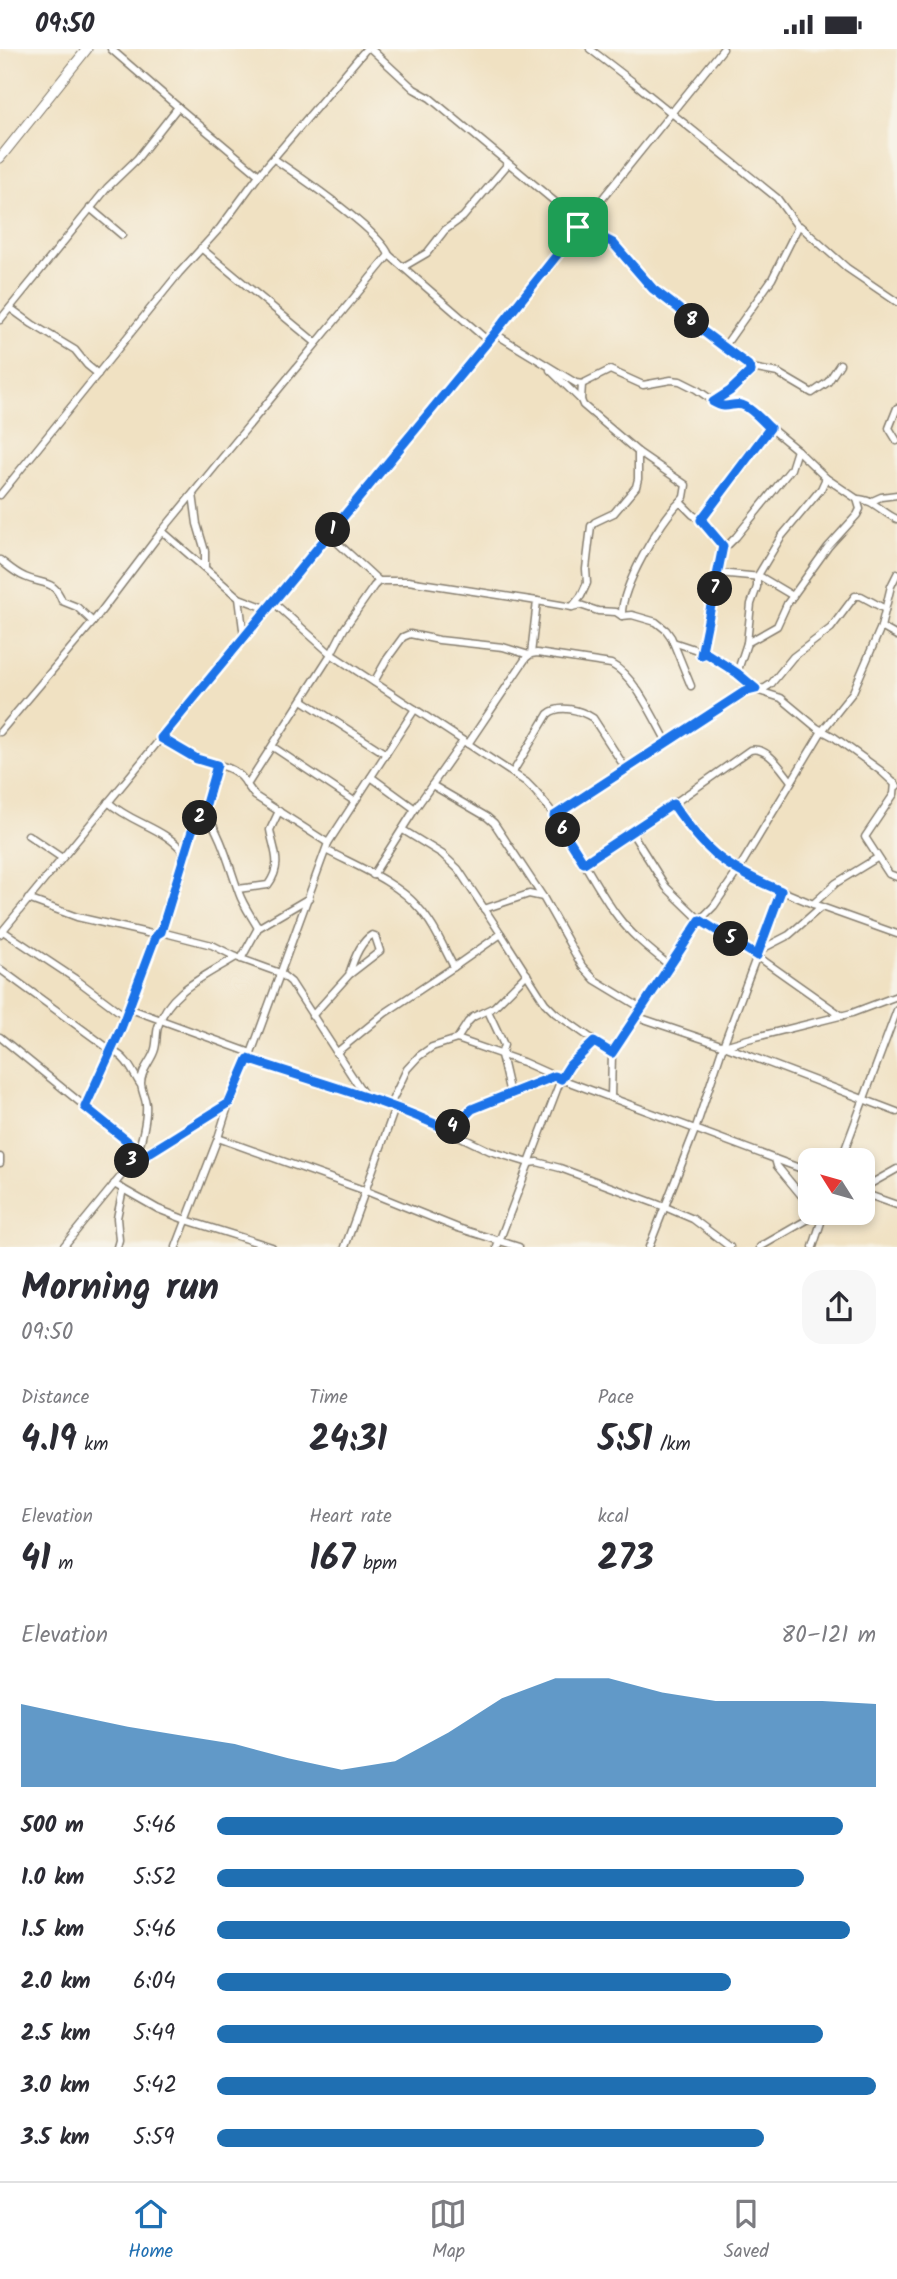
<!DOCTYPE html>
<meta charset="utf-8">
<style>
:root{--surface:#fff;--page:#f7f7f7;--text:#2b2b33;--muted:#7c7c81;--line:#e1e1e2;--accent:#1f6fb2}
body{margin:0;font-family:Kalam,sans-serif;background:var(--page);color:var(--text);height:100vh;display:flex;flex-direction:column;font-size:26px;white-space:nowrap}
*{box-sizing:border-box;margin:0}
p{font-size:23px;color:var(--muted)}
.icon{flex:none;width:38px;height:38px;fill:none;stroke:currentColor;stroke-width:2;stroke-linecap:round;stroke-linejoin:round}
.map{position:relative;height:1198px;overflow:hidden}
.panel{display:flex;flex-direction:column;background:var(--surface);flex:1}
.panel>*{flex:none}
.needle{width:46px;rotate:307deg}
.tools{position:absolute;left:798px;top:1099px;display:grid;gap:14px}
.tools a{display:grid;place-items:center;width:77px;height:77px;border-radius:14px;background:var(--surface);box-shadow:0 4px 10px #0003;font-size:35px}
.pin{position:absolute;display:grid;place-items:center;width:60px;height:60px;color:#fff;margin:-30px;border-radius:14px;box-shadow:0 4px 10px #0006}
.km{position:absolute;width:35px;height:35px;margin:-18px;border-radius:50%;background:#222;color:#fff;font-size:19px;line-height:35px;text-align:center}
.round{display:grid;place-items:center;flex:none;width:74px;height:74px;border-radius:21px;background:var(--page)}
.overview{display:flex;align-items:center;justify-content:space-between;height:119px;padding:0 21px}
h1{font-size:38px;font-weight:800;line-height:52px}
.metrics{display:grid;grid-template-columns:repeat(3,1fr);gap:10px;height:119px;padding:7px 21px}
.metrics div{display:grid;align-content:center}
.metrics b{font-size:35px;font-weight:800}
.metrics small{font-size:19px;font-weight:400}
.metrics p{font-size:19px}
.chart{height:196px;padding:14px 21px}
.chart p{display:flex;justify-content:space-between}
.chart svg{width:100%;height:126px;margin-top:7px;fill:var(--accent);opacity:.7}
ul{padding:0 21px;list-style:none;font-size:23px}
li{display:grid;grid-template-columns:112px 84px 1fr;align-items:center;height:52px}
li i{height:18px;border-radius:9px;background:var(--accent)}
.status{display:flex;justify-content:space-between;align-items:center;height:49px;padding:0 35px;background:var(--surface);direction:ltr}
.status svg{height:19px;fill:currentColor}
.tab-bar{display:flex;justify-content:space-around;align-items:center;height:98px;border-top:2px solid var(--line);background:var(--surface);font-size:19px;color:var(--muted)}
.tab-bar a{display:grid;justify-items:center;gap:4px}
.tab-bar .active{color:var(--accent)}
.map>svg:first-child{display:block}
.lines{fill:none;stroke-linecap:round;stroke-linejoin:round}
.street-casing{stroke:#867e6f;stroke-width:9}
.secondary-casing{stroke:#867e6f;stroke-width:11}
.street{stroke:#fff;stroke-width:6}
.secondary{stroke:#fff;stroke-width:9}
.route-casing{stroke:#fff;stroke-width:14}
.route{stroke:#1a73e8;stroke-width:9}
</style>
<div class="status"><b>09:50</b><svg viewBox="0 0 49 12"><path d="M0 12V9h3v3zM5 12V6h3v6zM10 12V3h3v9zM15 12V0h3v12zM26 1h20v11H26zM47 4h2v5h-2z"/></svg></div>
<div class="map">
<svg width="897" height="1198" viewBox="0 0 897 1198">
<rect width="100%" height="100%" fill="#f7f3e8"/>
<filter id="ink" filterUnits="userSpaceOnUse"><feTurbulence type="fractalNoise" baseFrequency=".0143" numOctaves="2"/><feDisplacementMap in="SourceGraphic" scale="14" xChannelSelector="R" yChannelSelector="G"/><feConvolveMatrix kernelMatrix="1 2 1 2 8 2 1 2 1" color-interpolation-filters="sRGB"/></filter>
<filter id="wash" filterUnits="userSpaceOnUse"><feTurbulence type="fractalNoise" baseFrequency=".00686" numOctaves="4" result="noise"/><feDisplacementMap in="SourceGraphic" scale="28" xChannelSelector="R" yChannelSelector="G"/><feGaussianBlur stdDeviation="1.57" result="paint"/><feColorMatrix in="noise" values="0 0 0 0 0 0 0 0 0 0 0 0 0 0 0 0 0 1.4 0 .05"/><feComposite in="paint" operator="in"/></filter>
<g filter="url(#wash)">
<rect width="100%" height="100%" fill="#f0e1c2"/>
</g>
<g filter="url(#ink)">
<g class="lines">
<!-- street casing -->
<g class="street-casing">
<g id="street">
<polyline points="371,0 414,40 430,49 566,162 578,178"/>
<polyline points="590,0 633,33 777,149 798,178 800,177 847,219 897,253"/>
<polyline points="178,58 259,126"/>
<path d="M274 110C299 127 379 181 389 206"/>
<polyline points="90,159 122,186"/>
<polyline points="580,177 613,194 649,236 678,259 704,283 744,313 752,321"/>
<polyline points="201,199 316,294"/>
<polyline points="403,218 427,204 445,181 463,168 508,115"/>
<polyline points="10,259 32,275 75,301 87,316 98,325"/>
<polyline points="0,271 107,139 137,110 178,58 111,0"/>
<polyline points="494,284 576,334 582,335 610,321 643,336 671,331 680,332 696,340 722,358 736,355 745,358 797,401 826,429 857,450 860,460 857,466 828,498 787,555 777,577 747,594"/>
<polyline points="724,298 772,230 798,178"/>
<polyline points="550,321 581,351"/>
<polyline points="582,335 581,351 583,356 638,403 686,436 684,448 680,453"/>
<polyline points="713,353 730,342 752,321 757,320 778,324 812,344 828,333 840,315"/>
<polyline points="897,359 889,379 897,392"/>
<polyline points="193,445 197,475 205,502 205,518"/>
<polyline points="0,446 179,224 220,179 259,126 366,0"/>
<path d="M857 450C874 450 882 464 897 470"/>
<polyline points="872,452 881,448 897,446"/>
<polyline points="701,471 770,379"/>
<polyline points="162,482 239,549 244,588"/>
<polyline points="329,486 379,532"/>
<polyline points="723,497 729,495 736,488 791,420 797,401"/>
<path d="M0 511C8 517 15 524 25 528 43 536 54 530 62 552L77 558 93 573"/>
<polyline points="718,524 761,528 793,547"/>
<polyline points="239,549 268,560"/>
<polyline points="537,552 572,558 580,556 598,562 616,563 622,567 632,566 656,573 666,581 671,588 691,637"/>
<polyline points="273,553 331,605 344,580 374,537 379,532 408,532 537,552 531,605"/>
<polyline points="572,558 581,547 587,534 586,520 591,477 595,473 614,464 636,438 638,430 638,403"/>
<path d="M622 567C620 540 660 472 680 453L693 466 703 472 723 497 701 606"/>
<polyline points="881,578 897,587"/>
<polyline points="673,593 700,602 701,606 706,604 737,624 756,641 781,649 817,679 834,688 881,722 897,737"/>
<polyline points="737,624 747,594 751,555 757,538 757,528 781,488 821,440 826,429"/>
<polyline points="374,633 387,610 403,588 410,585 439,591 503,598 529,606"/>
<polyline points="302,651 386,705"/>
<polyline points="0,683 93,573 162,482 389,206 487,291"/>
<path d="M161 689C172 696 183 703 195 708 215 717 236 715 247 736"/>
<path d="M468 695 526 609 531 605 537 604 611 615C635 627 654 670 667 693"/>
<polyline points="273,698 354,752"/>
<path d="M513 723 548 665C560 655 580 661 593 669L626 720"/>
<polyline points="371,728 415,760"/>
<polyline points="895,734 894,745 865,788 889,825 897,828"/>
<polyline points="432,736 487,768 494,774 543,848 529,845 484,860"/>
<path d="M108 753C134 776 165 778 186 806"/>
<polyline points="673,755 711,803 737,823 813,855 897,885"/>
<path d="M204 762C222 786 229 817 239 844 243 856 252 868 258 879"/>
<polyline points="554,767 744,643 765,639 771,635 793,608 831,579 855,547 861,547 885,560"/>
<polyline points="403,781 442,805 458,820 501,885"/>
<polyline points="632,784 666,838 700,871 670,917"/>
<polyline points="28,786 62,809"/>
<path d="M326 801C354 816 397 833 418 858 434 875 443 898 454 918L501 885 545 954 555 964 612 1004 670 917C652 902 632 887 618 868 586 825 566 771 526 733L331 605 247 736 255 747 328 794"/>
<path d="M584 814 632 784 750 701C768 697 781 720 791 732"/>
<polyline points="373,826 415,760 463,692"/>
<path d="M238 840 268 836C283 815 274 803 270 781L279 762"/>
<polyline points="543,848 582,917 595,931 643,960"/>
<polyline points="28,850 77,868 156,886 161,883 212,896 236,908 280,924 291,933 365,1047"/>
<polyline points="813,855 836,834 877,809"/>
<polyline points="3,882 77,931 125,967"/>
<polyline points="161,883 192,782 204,762 217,716"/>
<polyline points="0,885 494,284 723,0"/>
<polyline points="760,901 789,886 821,858"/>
<polyline points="241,910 258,879 309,849"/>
<path d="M0 920 112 1002C127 1008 132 1022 140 1035"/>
<polyline points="128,959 251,1004"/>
<polyline points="488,962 504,996 501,1006 510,1045"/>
<path d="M312 967 349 926 380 902 375 887 372 886C360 893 353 912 349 926"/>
<polyline points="842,967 757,907 700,871 714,857 737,823 822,682 853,643 881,578 891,537 897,525"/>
<polyline points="638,968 724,997 748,990 852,964 897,947"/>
<polyline points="0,988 131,1095 134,1101 130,1116 63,1198"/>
<polyline points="457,990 468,973 473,968 494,958 527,925"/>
<polyline points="724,997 897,1063"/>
<polyline points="336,1004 385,964 454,918"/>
<polyline points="249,1010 365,1047 413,1065 490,1102 529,1114 537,1113 560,1119 665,1158 693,1170 730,1198"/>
<polyline points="611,1049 612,1004"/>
<polyline points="85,1058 120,982 156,886"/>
<polyline points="389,1058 407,1020 419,1007 432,998 457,990 523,1013 561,1030 810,1123"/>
<polyline points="450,1082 472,1060 555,1027"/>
<polyline points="218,1089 366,1142 458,1179 519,1198"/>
<path d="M135 1107C142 1095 147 1068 146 1055 145 1047 141 1041 141 1034 141 1020 152 1012 155 1000 157 993 156 985 158 978 168 942 206 927 236 908"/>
<polyline points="0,1108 0,1114"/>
<polyline points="775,1110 777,1117 810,1157"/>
<polyline points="841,1111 897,961"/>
<polyline points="130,1116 229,1054"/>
<polyline points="114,1135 158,1160 186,1171 272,1198"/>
<polyline points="863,1139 897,1120"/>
<polyline points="863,1144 897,1156"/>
<polyline points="117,1198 119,1191 117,1169 123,1140"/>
<polyline points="176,1198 218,1089 229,1054 249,1010 328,794 415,660"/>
<polyline points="345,1198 395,1059"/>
<polyline points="497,1198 561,1030 570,1016 594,993"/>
<polyline points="649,1198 695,1081 723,997 781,842"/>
<polyline points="760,1198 819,1164"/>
<polyline points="813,1198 824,1164"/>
</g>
</g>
<!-- secondary casing -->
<g class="secondary-casing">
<polyline id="secondary" points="0,109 87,0"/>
</g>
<!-- street -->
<use href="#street" class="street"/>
<!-- secondary -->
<use href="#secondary" class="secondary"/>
</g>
</g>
<g class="lines" filter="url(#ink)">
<!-- route casing -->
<g class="route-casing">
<path id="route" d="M580 177 613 194 653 240 678 259 704 283 748 316 751 322 730 342 713 353C728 362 731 353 742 356 752 359 762 372 770 379L701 471 723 497 701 606 706 604 737 624 756 640 744 643 554 767 584 814 673 755C707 805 726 819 781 842L757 907 700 871 612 1004 594 993 570 1016 561 1030 555 1027 472 1060 450 1082C386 1051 316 1033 248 1010L229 1054 130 1116 134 1101 131 1095 85 1058 120 982 156 886 161 883 192 782 204 762 217 716 197 710 161 689 494 285Z"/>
</g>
<!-- route -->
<use href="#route" class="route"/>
</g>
</svg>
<div class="tools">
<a><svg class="needle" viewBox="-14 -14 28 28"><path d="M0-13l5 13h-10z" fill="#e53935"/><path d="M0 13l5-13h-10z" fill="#7c7c81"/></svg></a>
</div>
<div class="pin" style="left:578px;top:178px;background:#1e9e55"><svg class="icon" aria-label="arrive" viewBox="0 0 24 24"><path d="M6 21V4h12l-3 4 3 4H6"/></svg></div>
<b class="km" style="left:333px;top:481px">1</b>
<b class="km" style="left:200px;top:769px">2</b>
<b class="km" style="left:132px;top:1112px">3</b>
<b class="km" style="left:453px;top:1078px">4</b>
<b class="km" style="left:731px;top:890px">5</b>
<b class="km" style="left:563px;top:781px">6</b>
<b class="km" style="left:715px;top:540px">7</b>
<b class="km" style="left:692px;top:272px">8</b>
</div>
<section class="panel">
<div class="overview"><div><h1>Morning run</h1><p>09:50</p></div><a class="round"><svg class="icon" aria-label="share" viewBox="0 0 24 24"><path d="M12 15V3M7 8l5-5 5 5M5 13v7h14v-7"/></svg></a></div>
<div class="metrics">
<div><p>Distance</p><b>4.19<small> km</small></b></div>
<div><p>Time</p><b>24:31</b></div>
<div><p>Pace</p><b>5:51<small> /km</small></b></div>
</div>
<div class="metrics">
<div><p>Elevation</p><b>41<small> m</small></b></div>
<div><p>Heart rate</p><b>167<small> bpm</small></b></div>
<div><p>kcal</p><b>273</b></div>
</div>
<div class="chart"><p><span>Elevation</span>80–121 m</p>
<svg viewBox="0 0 160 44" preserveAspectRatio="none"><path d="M0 44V15L10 19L20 23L30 26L40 29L50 34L60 38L70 35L80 25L90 13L100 6L110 6L120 11L130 14L140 14L150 14L160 15V44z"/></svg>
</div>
<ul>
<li><b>500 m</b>5:46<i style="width:95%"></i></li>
<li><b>1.0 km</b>5:52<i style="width:89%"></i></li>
<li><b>1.5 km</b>5:46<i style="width:96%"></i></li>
<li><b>2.0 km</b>6:04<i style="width:78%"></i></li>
<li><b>2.5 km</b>5:49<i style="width:92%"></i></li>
<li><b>3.0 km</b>5:42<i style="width:100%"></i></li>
<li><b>3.5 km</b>5:59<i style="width:83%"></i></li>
</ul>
</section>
<nav class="tab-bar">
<a class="active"><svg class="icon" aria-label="home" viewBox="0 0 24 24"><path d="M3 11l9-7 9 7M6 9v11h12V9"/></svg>Home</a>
<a><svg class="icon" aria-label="map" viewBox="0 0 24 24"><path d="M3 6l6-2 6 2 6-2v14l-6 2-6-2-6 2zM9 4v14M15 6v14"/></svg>Map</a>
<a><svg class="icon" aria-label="saved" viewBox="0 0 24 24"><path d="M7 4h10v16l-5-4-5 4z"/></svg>Saved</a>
</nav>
